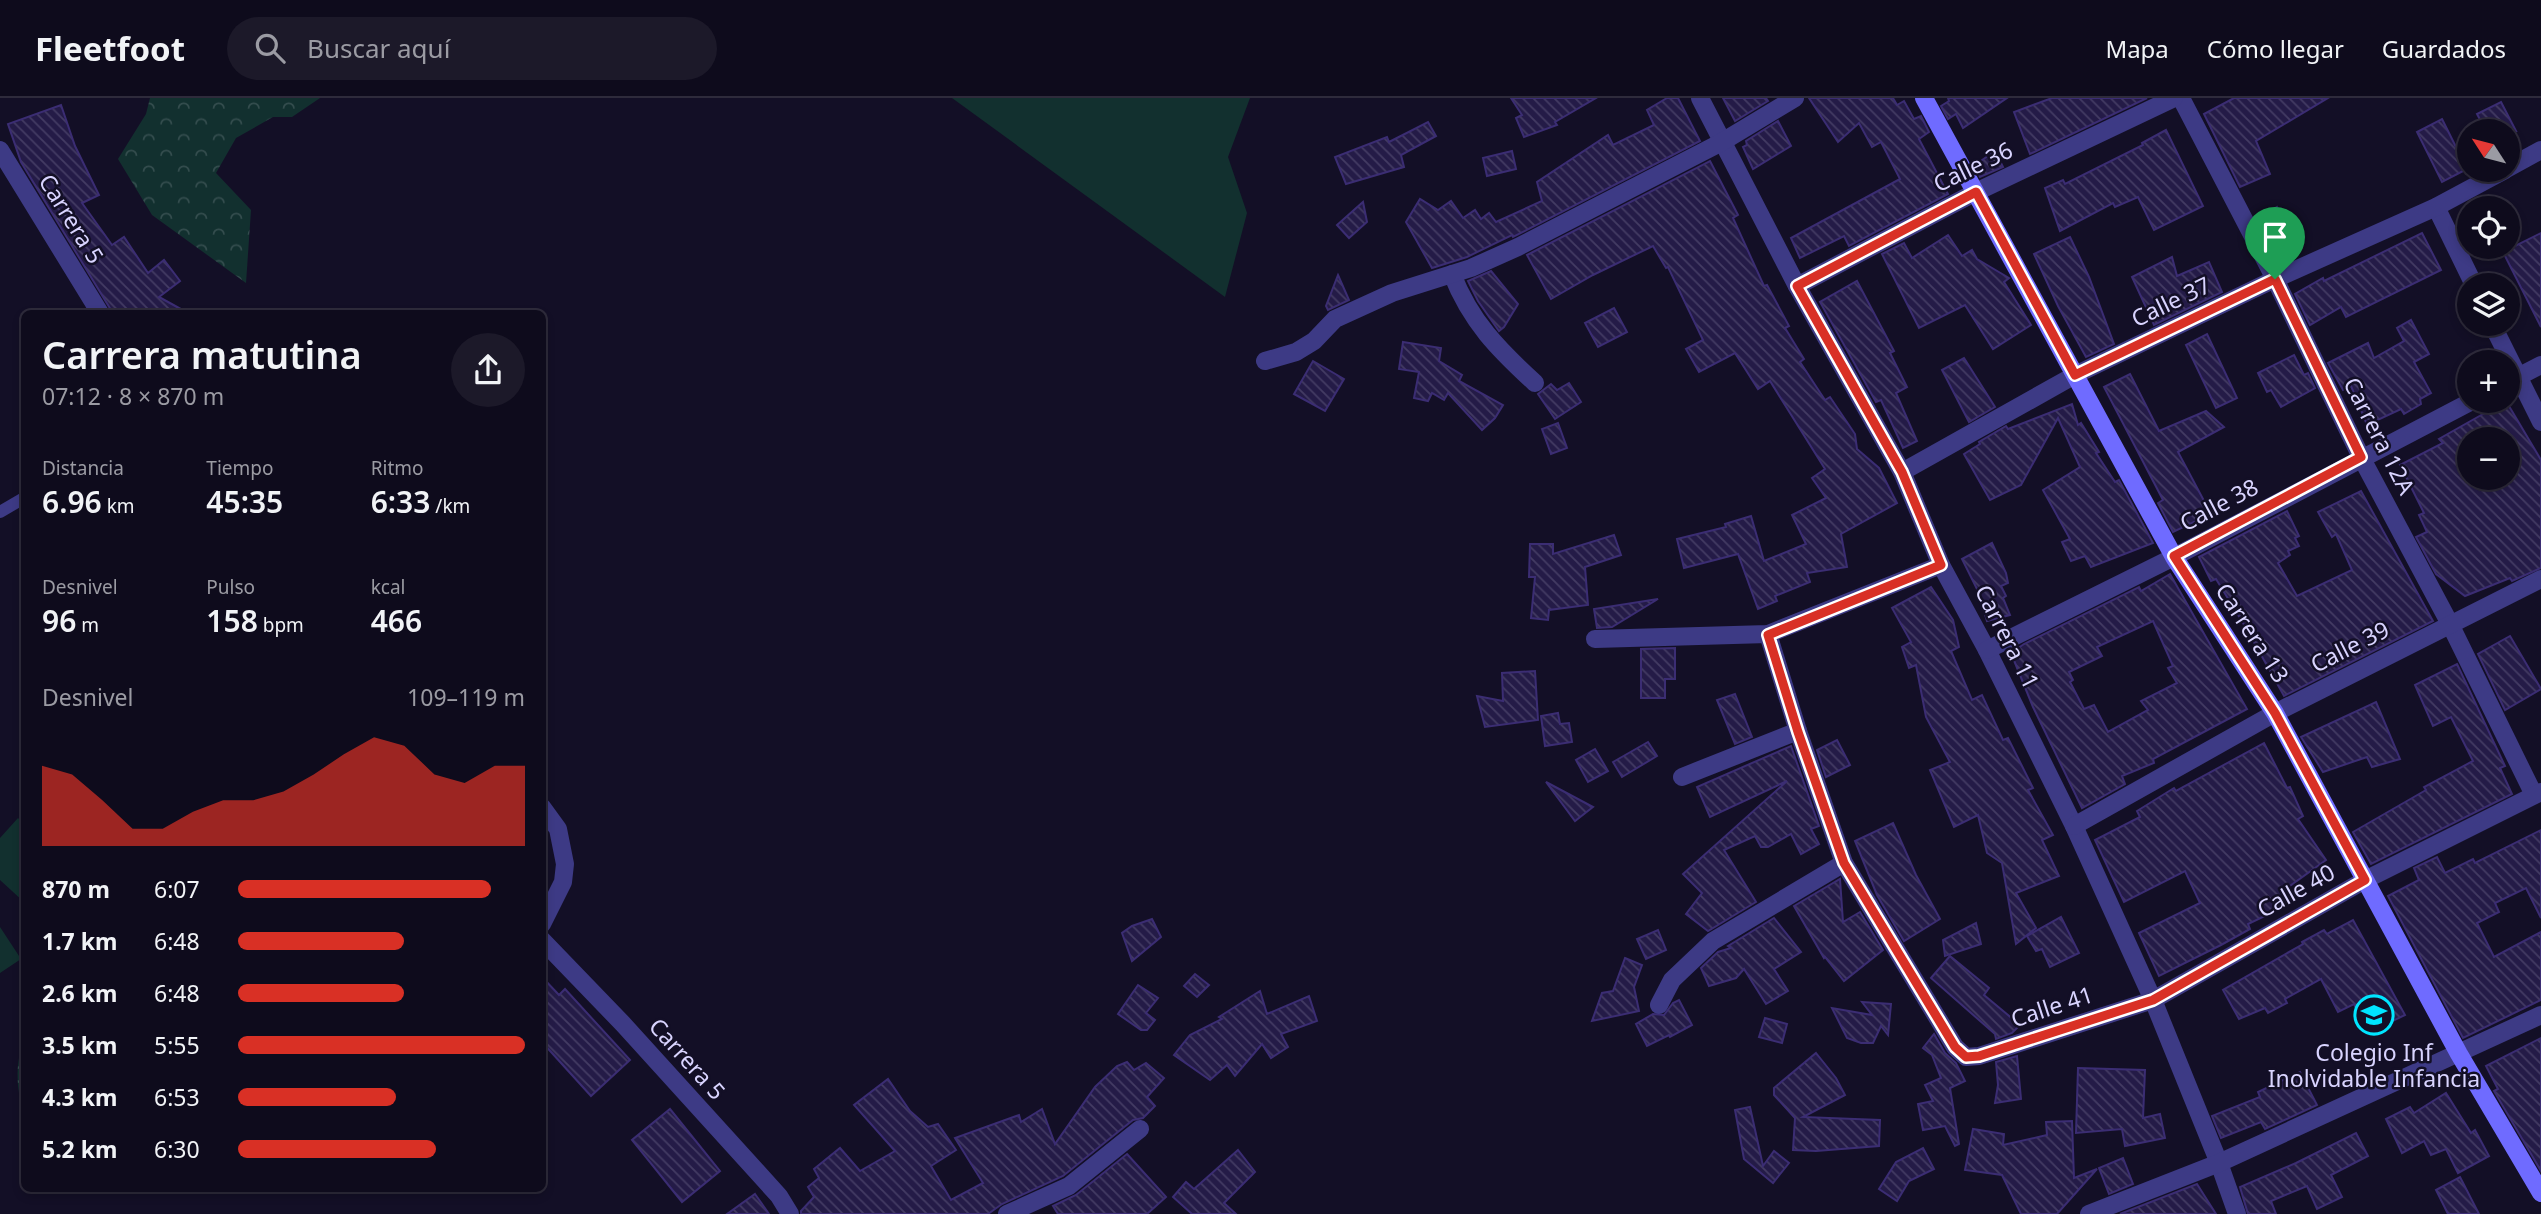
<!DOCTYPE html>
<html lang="es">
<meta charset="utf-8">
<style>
:root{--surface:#0e0b1c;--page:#1c1929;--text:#f1f3f6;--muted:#9b9ba3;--line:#2e2b3b;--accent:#d93025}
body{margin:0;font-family:"Noto Sans",sans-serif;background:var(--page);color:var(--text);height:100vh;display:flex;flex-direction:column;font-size:26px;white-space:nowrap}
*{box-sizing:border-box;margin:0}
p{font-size:23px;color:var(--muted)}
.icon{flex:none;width:38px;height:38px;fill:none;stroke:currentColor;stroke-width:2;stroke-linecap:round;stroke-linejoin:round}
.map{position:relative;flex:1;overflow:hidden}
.panel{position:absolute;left:21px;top:212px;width:525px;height:882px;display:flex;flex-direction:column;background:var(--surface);border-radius:10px;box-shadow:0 4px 10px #0003,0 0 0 2px var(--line)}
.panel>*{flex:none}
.needle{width:46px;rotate:306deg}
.fabs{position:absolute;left:2457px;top:21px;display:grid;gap:14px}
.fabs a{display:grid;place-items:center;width:63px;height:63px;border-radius:50%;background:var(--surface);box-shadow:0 4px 10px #0003,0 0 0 2px var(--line);font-size:35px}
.pin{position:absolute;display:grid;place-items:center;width:60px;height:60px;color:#fff;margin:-72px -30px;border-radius:50% 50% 50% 0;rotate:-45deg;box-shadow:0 0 7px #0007}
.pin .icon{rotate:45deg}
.round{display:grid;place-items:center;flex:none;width:74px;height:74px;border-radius:37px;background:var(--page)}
.head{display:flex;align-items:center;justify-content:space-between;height:119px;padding:0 21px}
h1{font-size:38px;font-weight:600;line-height:52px}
.figures{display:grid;grid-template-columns:repeat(3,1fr);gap:10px;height:119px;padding:7px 21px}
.figures div{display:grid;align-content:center}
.figures b{font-size:30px;font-weight:600}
.figures small{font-size:19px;font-weight:400}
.figures p{font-size:19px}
.chart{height:196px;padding:14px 21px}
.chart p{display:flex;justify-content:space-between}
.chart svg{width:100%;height:126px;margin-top:7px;fill:var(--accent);opacity:.7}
ul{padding:0 21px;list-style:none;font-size:23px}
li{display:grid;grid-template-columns:112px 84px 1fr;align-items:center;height:52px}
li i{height:18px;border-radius:9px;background:var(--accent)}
header{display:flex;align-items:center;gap:42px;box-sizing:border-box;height:98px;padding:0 35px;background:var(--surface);border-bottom:2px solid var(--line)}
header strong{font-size:33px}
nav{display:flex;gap:38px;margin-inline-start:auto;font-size:24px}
.search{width:490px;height:63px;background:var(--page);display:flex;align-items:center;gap:18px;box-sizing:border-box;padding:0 24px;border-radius:38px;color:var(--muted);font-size:26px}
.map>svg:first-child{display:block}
.grass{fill:#12302f}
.forest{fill:url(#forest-crowns)}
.park{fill:url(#park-dots)}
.building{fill:url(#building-back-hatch);stroke:#3b2d73;stroke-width:2;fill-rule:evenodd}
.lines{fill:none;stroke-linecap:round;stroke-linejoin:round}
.lane{stroke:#3d3a85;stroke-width:12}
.street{stroke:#3d3a85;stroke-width:18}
.secondary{stroke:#6f6bff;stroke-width:18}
.route-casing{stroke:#fff;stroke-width:14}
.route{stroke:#d93025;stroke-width:9}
.labels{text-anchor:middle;stroke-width:5;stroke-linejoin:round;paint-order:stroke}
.street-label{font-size:23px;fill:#d9d4ff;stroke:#130f26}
.poi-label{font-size:23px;fill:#d9d4ff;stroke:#130f26}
</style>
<header>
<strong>Fleetfoot</strong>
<div class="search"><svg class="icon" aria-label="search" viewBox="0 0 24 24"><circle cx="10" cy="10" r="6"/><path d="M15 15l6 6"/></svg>Buscar aquí</div>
<nav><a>Mapa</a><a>Cómo llegar</a><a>Guardados</a></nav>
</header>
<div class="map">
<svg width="2541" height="1116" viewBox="0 0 2541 1116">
<defs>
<pattern id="forest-crowns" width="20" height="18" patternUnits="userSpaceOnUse" patternTransform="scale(1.75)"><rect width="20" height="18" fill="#12302f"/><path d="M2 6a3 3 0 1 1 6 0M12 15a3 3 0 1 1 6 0" fill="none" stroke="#344d4e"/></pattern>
<pattern id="park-dots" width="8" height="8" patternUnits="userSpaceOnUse" patternTransform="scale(1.75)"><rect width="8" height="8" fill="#12302f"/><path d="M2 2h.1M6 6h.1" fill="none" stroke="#344d4e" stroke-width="1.8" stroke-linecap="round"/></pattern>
<pattern id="building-back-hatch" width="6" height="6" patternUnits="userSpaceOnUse" patternTransform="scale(1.75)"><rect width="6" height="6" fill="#241b47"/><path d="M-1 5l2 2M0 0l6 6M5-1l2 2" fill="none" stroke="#433b63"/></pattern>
</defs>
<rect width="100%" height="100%" fill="#130f26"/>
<!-- grass -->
<g class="grass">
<polygon points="952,0 1250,0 1228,59 1247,115 1225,199"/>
<polygon points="18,720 24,726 24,804 0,782 0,740"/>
<polygon points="0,829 21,861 0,875"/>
</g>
<!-- forest -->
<polygon class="forest" points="150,0 320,0 292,19 273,19 236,40 216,75 251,112 246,185 152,117 118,61 146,16"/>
<!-- park -->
<path class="park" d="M24 942V1018C17 992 14 968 24 942Z"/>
<!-- building -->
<g class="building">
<polygon points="1511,0 1596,0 1555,24 1557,27 1524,39 1516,20 1522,17"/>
<polygon points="1667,0 1678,0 1700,43 1513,139 1512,137 1467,159 1432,170 1406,124 1420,101 1438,112 1451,103 1463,120 1475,112 1481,121 1489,115 1496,124 1542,103 1537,84 1608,37 1613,47 1654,27 1647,12"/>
<polygon points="1723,0 1766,0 1768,3 1735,23"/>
<polygon points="1809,0 1893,0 1897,7 1904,3 1914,21 1921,18 1929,34 1919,41 1948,96 1849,148 1844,138 1800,160 1791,140 1900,81 1881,44 1872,49 1859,25 1838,44"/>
<polygon points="1948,0 2007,0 1963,30 1956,16 1948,21 1941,8 1949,3"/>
<polygon points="2052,0 2147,0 2030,56 2014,14"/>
<polygon points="2234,0 2328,0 2256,43 2270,76 2240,89 2204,16"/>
<polygon points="2501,4 2516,33 2486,33 2477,16"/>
<polygon points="61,7 75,48 99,97 82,105 112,147 124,139 148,175 164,162 180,183 159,199 188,215 113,215 111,212 21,64 8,26"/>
<polygon points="2442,21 2467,71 2442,84 2417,34"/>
<polygon points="1778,23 1791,48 1753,71 1743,49 1747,47 1746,43"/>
<polygon points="1428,24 1436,38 1401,57 1404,69 1346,86 1335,59 1387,39 1389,44"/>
<polygon points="2166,32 2203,108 2154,132 2138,99 2115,109 2113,105 2060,133 2045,90 2063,82 2065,86 2143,47 2142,45"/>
<polygon points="1512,53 1516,71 1487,78 1483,60"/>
<polygon points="1995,53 2003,69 1980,79 1975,67"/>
<polygon points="1710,63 1738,117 1733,120 1764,188 1767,187 1789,228 1785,230 1804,261 1800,264 1825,302 1830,299 1855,336 1857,351 1879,370 1897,405 1841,436 1847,469 1807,475 1810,484 1775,498 1777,503 1758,511 1738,456 1684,470 1677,441 1726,429 1725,426 1751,418 1764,463 1806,446 1792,417 1826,400 1812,380 1825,371 1770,283 1758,291 1735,255 1699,274 1686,251 1703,242 1668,169 1666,170 1653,148 1593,177 1551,201 1527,157"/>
<polygon points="1363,104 1367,124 1349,140 1337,127"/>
<polygon points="2277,109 2302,148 2279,164 2257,122"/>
<polygon points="2422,135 2441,172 2346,219 2341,209 2310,227 2295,196 2323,180 2324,183"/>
<polygon points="2541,135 2541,229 2503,154"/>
<polygon points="1948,137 1962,158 1972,152 1977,161 2009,180 2004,184 2031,227 1993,251 1965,207 1919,230 1882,156 1904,145 1912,160"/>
<polygon points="2070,139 2089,179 2114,246 2086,259 2058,208 2034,156"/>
<polygon points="2172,159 2177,178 2209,164 2222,194 2154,227 2132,179"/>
<polygon points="1491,173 1518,206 1504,229 1499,233 1478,203 1468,183"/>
<polygon points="1338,177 1349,202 1328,212 1326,208"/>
<polygon points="1857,183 1894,253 1890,255 1907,289 1896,295 1917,343 1903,350 1881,302 1876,304 1820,204"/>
<polygon points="1614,210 1627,234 1598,249 1585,225"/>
<polygon points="2411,222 2429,256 2414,264 2431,295 2420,301 2421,306 2404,316 2401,311 2367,327 2351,288 2343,292 2328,265 2368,245 2374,260 2404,243 2397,230"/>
<polygon points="2207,236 2237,300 2216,310 2186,247"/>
<polygon points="1403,244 1441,250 1439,263 1462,277 1459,283 1503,307 1495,320 1482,332 1448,295 1444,302 1432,295 1428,303 1414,300 1419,274 1399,271"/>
<polygon points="2294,257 2304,277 2308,275 2315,290 2281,309 2271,292 2267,294 2258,275"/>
<polygon points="1964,260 1995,309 1969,324 1942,272"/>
<polygon points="1313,263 1344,281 1325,313 1294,296"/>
<polygon points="2130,276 2159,333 2206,313 2224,329 2178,354 2211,416 2173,434 2158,405 2163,402 2104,289"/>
<polygon points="1569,285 1581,304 1555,321 1538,296 1551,286 1557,292"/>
<path d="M2506 303 2541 362V470L2512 483 2510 480 2465 498 2436 476 2416 439 2427 434 2419 417 2424 415 2400 367 2443 345 2439 341ZM2469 341H2508V380H2469Z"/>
<polygon points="2072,306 2078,327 2081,325 2099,354 2096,355 2115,384 2119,382 2153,445 2091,469 2085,458 2071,463 2062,444 2070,441 2043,392 2080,369 2058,320 2021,387 1990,402 1964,356 1980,346 1979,344 2006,328 2008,331"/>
<polygon points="1558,325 1567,350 1551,356 1542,331"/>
<polygon points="2361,393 2433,523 2284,598 2246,530 2216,481 2211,483 2199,459 2287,413 2299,438 2295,440 2299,448 2288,453 2290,457 2278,465 2297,498 2352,472 2336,436 2332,439 2318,414"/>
<polygon points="1614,437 1621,457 1585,469 1588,507 1549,512 1548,522 1531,520 1535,479 1529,479 1530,446 1553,446 1553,456"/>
<polygon points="1992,445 2006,475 2008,485 2001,488 2006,498 2003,500 2010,517 1987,523 1978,493 1962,461"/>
<path d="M2170 476 2247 611 2153 661 2154 665 2122 678 2125 686 2082 710 2033 609 2011 555 2024 546 2139 489 2141 493ZM2153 523 2173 568 2168 570 2177 585 2141 603 2148 612 2108 634 2094 607 2084 611 2070 584 2073 582 2069 574 2102 558 2097 549Z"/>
<polygon points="1931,489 1953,522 1959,549 1951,553 1972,602 1982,597 2003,642 2008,640 2033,690 2028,692 2053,737 2042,742 2059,778 2016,795 2036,830 2016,846 2002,765 1987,755 1978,717 1954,729 1930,672 1950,664 1926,619 1916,567 1909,570 1902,549 1911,544 1892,510"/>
<polygon points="1658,501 1612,529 1597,530 1594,511"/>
<polygon points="2510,538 2541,591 2505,612 2478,556"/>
<polygon points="1675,550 1675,581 1665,581 1665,600 1641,600 1641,551"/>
<polygon points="2457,566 2505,668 2500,670 2512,696 2371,766 2353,734 2426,692 2424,689 2473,663 2451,619 2433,628 2415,587"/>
<polygon points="1535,573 1538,622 1485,629 1477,598 1503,603 1502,575"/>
<polygon points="1735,596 1752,639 1735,646 1717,602"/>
<polygon points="2376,604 2400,661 2372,669 2367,659 2323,674 2301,639"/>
<polygon points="1558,615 1560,626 1569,625 1572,644 1545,648 1541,618"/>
<polygon points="1837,642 1850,667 1826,679 1817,652"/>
<polygon points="1648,644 1657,658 1622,679 1613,664"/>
<polygon points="2264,645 2287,690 2290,689 2303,718 2298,721 2326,762 2283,793 2290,806 2248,826 2250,831 2221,847 2159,878 2139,835 2200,805 2185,773 2124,804 2095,742 2140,719 2137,713 2174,690 2176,693"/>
<polygon points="1791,648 1819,728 1811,731 1819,746 1801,756 1791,736 1768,749 1761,749 1755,738 1724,752 1756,804 1708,833 1686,816 1702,795 1683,776 1787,683 1710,719 1697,689"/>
<polygon points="1595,651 1608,673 1588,684 1576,662"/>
<polygon points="1546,684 1593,709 1575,723"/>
<polygon points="1893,725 1916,777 1940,821 1904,843 1877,797 1855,743"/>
<polygon points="2541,732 2541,820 2526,790 2495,805 2499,814 2477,825 2494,859 2541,834 2541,902 2463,940 2388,798 2419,782 2414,770 2437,759 2445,775 2473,761 2475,765"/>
<polygon points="1840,781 1843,824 1860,814 1883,852 1844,883 1825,859 1824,860 1794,808"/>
<polygon points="2061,819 2079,855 2050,869 2042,851 2036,853 2027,838"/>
<polygon points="1774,820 1801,854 1774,871 1788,893 1766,906 1744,871 1736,880 1709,888 1701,870 1718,854 1731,850 1728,848"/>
<polygon points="1152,821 1161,839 1132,863 1122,835 1132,828"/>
<polygon points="2353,822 2405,917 2368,935 2354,906 2338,914 2321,881 2285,901 2287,905 2268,915 2265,910 2239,921 2223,892 2303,846 2302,844 2324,832 2327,836"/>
<polygon points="1976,825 1981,846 1945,858 1943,842"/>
<polygon points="1658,832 1666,852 1646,861 1637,841"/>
<polygon points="1950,858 1989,890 1984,897 2020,927 2012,935 1996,941 1995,936 1931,880"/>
<polygon points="1625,860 1642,867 1634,889 1639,913 1592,923 1602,895 1613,893"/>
<polygon points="1195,876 1209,887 1197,899 1184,888"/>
<polygon points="542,879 559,897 565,891 630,962 591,998 542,944"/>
<polygon points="1138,887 1158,900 1146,915 1155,922 1147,932 1141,932 1118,916"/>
<polygon points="1260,893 1267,916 1309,898 1317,923 1281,936 1288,949 1271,960 1262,946 1235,978 1227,967 1210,982 1174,957 1190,937 1222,921 1219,919"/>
<polygon points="1679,902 1692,927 1670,939 1669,937 1647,948 1636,926 1653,916 1664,917 1673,905"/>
<polygon points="1862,904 1891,906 1888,937 1881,928 1873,945 1861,945 1847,940 1832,910 1872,917"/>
<polygon points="1765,920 1787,926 1782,945 1759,939"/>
<polygon points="1934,936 1945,955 1956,965 1965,983 1950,990 1959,1046 1955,1048 1945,1028 1923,1032 1918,1006 1933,1003 1925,987 1941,980 1932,957 1923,950"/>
<polygon points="2541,940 2541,1073 2494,993 2498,991 2486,968"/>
<polygon points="1816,955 1836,980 1845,997 1803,1019 1880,1022 1879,1048 1816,1053 1793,1052 1795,1020 1774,997 1774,990"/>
<polygon points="2017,958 2021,1001 1995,1005 1998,987 1996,964"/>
<polygon points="1127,964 1134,972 1146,965 1164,980 1147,999 1155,1008 1143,1020 1133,1022 1063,1078 1002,1106 988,1116 801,1116 801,1113 814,1099 808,1089 819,1080 814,1071 840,1050 860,1073 895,1053 854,1007 888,981 910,1013 928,1029 938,1026 956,1052 931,1068 951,1102 983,1085 955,1040 1019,1017 1021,1024 1042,1011 1055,1046 1095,989 1117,968"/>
<polygon points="2078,970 2145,972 2143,1020 2160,1016 2165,1040 2125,1048 2122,1031 2076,1035"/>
<polygon points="2300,974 2317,1007 2265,1031 2261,1024 2221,1040 2212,1018 2260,999 2258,994"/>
<polygon points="2446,995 2471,1035 2475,1032 2489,1058 2458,1075 2446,1051 2431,1057 2424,1043 2402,1055 2386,1021 2410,1009 2414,1015"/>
<polygon points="1750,1009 1763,1068 1774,1053 1789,1065 1773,1085 1744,1061 1735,1012"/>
<polygon points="670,1011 720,1073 682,1104 632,1042"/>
<polygon points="2072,1023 2074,1080 2097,1071 2057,1116 2021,1116 2002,1077 1965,1072 1973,1031 2004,1036 2003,1047 2047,1037 2046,1024"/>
<polygon points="2356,1035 2368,1058 2331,1077 2342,1099 2317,1111 2307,1088 2271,1103 2276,1116 2248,1116 2240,1089 2296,1065"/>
<polygon points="1923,1050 1934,1071 1909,1083 1897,1103 1879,1091 1896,1064"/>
<polygon points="1238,1052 1255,1074 1224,1105 1236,1116 1192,1116 1173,1099 1186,1084 1194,1091"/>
<polygon points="1127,1056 1166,1099 1147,1116 1058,1116 1053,1108 1076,1097"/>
<polygon points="2123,1060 2133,1086 2109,1096 2099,1070"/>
<polygon points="2460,1079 2479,1116 2448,1116 2436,1092"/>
<polygon points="2197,1086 2216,1116 2120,1116"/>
<polygon points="755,1096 769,1116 727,1116"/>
</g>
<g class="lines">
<!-- lane -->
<polyline class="lane" points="0,414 24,400"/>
<!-- street -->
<g class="street">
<polyline points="1700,0 1797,188 1902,374 1941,467 1987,552 2074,728 2153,902 2219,1065 2237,1116"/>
<polyline points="2181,0 2275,181 2361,359 2450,526 2534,697"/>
<polyline points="0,52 100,215"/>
<polyline points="2508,70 2541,52"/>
<polyline points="2436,109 2474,187"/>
<path d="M1452 176C1471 224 1498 251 1535 285"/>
<polyline points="1797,188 1976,94 2174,0"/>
<polyline points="2492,226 2541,324"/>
<polyline points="1265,263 1296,254 1314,243 1335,221 1392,195 1471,170 1518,149 1722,44 1795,0"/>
<polyline points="2508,284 2541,267"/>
<polyline points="1902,374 2075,277 2275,181 2436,109 2505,72"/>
<polyline points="1768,536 1798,633 1844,765 1955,949 1966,959 1979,958 2153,902 2365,782 2541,694"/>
<polyline points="1595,541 1768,536 1941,467"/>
<polyline points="1987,552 2174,459 2472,303"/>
<polyline points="1682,679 1798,633"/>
<polyline points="542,709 558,731 565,766 563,784 542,826"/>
<polyline points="2074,728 2275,615 2541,481"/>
<polyline points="542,842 623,926 779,1098 790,1116"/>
<polyline points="1659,907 1672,882 1713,843 1844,765"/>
<polyline points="1007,1116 1069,1088 1140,1031"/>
<polyline points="2089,1116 2219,1065 2541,917"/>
</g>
<!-- secondary -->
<polyline class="secondary" points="1924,0 2174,459 2275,615 2459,956 2541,1095"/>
</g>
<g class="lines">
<!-- route casing -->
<g class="route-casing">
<polygon id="route" points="1976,94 2075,277 2275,181 2361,359 2174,458 2275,615 2365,782 2153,902 1979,958 1966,959 1955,949 1844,765 1798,634 1768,537 1941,467 1902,374 1797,188"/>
</g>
<!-- route -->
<use href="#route" class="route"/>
</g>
<!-- icons -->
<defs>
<g id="school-ring" transform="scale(2.0125)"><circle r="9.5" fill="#130f26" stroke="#00e5ff" stroke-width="1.5"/><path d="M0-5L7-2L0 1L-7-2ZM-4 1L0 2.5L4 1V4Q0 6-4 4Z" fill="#00e5ff"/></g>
</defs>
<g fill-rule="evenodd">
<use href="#school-ring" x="2374" y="917"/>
</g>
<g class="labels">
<!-- street labels -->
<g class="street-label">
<text transform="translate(1973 69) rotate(-26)" y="8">Calle 36</text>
<text transform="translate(71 121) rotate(58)" y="8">Carrera 5</text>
<text transform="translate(2171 204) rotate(-26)" y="8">Calle 37</text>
<text transform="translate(2379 338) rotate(63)" y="8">Carrera 12A</text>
<text transform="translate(2219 407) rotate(-28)" y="8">Calle 38</text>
<text transform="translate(2252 535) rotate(57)" y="8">Carrera 13</text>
<text transform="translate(2007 539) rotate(63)" y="8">Carrera 11</text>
<text transform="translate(2350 549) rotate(-27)" y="8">Calle 39</text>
<text transform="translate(2296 793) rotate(-29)" y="8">Calle 40</text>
<text transform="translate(2052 909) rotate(-18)" y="8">Calle 41</text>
<text transform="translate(687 961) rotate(48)" y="8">Carrera 5</text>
</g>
<!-- poi labels -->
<g class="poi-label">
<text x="2374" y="963">Colegio Inf<tspan x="2374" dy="26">Inolvidable Infancia</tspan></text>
</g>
</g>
</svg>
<div class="fabs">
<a><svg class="needle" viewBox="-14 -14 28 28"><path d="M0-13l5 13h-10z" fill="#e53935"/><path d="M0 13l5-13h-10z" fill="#9b9ba3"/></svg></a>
<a><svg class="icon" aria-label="locate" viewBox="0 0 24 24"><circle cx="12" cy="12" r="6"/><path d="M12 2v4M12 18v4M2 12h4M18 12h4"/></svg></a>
<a><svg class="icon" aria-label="layers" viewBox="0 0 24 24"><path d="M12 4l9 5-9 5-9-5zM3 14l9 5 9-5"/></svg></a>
<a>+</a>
<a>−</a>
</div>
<div class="pin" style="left:2275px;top:181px;background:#1e9e55"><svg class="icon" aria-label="arrive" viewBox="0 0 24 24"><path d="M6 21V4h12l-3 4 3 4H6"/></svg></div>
<section class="panel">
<div class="head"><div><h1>Carrera matutina</h1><p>07:12 · 8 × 870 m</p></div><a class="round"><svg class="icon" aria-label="share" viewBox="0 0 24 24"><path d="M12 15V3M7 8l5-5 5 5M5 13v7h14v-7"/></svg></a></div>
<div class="figures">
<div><p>Distancia</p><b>6.96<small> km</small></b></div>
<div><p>Tiempo</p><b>45:35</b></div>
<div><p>Ritmo</p><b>6:33<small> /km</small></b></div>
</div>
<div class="figures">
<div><p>Desnivel</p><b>96<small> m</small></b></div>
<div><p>Pulso</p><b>158<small> bpm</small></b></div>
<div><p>kcal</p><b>466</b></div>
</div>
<div class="chart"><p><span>Desnivel</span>109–119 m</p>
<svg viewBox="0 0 160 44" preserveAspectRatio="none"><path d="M0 44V16L10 19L20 28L30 38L40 38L50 32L60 28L70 28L80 25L90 19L100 12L110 6L120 9L130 19L140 22L150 16L160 16V44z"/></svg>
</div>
<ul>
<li><b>870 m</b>6:07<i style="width:88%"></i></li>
<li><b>1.7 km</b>6:48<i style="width:58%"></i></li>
<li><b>2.6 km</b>6:48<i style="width:58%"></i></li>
<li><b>3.5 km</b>5:55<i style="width:100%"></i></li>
<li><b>4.3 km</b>6:53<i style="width:55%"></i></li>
<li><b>5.2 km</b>6:30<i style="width:69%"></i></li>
</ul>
</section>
</div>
